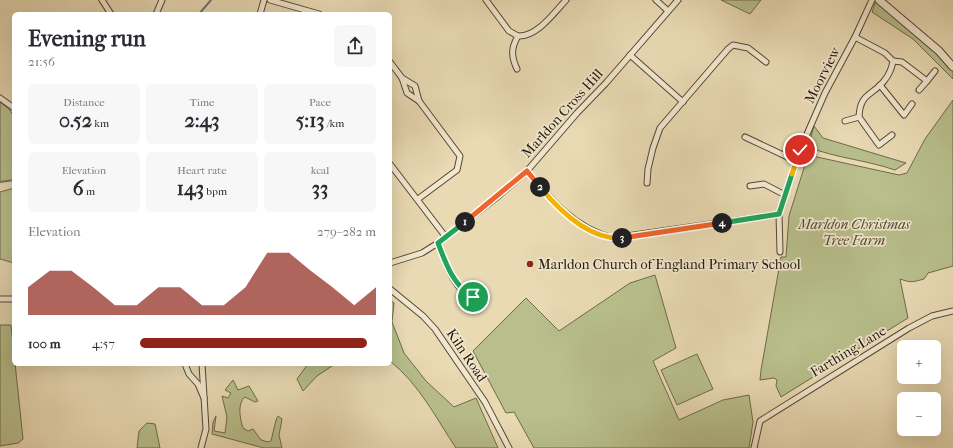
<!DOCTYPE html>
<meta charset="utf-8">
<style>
:root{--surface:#fff;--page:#f7f7f7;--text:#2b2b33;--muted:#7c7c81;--accent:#8f2418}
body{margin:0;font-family:"IM FELL French Canon",serif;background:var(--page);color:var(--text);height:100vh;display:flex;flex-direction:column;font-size:15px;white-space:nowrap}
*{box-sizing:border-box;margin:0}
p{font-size:13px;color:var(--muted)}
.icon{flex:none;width:22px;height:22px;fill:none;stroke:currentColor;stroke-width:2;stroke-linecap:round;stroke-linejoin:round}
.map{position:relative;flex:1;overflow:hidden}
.drawer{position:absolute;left:12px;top:12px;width:380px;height:354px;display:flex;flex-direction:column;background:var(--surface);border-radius:6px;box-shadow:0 4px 16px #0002}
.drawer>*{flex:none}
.tools{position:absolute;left:897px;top:340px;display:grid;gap:8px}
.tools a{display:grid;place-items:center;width:44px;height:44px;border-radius:6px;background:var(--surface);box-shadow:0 4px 16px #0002;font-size:20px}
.pin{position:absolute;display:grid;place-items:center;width:34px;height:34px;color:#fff;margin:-17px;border:2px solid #fff;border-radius:50%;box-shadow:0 1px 4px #0007}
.km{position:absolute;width:20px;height:20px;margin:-10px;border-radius:50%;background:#222;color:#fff;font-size:11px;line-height:20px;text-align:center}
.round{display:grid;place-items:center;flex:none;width:42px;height:42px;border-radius:6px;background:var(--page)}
.overview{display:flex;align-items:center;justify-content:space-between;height:68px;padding:0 16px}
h1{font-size:22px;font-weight:800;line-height:30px}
.figures{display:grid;grid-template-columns:repeat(3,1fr);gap:6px;height:68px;padding:4px 16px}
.figures div{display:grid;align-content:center;border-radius:6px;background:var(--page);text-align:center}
.figures b{font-size:20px;font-weight:800}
.figures small{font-size:11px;font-weight:400}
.figures p{font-size:11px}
.chart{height:112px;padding:8px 16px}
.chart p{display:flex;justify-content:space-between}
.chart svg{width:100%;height:72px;margin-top:4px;fill:var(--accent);opacity:.7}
ul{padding:0 16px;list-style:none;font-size:13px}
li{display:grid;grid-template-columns:64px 48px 1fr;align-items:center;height:30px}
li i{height:10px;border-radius:5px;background:var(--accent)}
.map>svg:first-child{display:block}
.green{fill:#b8bf8c;stroke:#6e6a4a}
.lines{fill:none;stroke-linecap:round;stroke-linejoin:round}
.stream{stroke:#6c7772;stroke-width:2}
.minor-casing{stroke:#544734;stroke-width:7}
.tertiary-casing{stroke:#544734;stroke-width:9}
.minor{stroke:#f1e7ce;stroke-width:5}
.tertiary{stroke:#f1e7ce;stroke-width:7}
.split-1-casing{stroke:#fff;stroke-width:8}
.split-2-casing{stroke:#fff;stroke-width:8}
.split-3-casing{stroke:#fff;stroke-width:8}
.split-4-casing{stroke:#fff;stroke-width:8}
.split-5-casing{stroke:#fff;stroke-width:8}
.split-6-casing{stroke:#fff;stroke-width:8}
.split-1{stroke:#22a559;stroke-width:5}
.split-2{stroke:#f0652b;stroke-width:5}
.split-3{stroke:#f5b400;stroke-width:5}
.split-4{stroke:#f0652b;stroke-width:5}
.split-5{stroke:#22a559;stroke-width:5}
.split-6{stroke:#f5b400;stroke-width:5}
.poi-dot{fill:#8f2418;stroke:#f1e7ce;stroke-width:1.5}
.labels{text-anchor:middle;stroke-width:3.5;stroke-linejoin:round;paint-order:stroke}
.street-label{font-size:14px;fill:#231609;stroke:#f1e7ce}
.park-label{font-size:14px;font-style:italic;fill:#504930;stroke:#f1e7ce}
.poi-label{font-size:14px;fill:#231609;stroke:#f1e7ce;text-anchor:start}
</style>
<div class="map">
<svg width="953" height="448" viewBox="0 0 953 448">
<rect width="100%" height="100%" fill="#e9dab4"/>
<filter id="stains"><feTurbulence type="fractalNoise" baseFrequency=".005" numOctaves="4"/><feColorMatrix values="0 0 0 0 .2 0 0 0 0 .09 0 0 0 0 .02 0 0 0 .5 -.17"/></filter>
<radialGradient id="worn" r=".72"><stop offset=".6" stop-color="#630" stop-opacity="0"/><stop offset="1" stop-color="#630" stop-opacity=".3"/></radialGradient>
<!-- green -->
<g class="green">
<polygon points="721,0 761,0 750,14"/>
<polygon points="876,1 930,46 953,71 953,79 913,39 872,12"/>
<path d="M953 100V266L928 273 924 279C913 282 911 283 900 279L908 318 781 397 776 386 777 380 774 378 760 380 761 370 781 257H786L789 216 808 155 899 175 907 173 925 139Z"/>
<polygon points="0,102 10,110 14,117 14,180 0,182"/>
<path d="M814 126 823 138 906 163 895 170C866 160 836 158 808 147Z"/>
<polygon points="14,188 14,263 0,259 0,192"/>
<polygon points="655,275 676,348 653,361 679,420 723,400 749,395 753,422 749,448 534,448 514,412 506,413 473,351 526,298 559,331 630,283"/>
<path d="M390 300 394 303 392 322 404 353 426 381 454 407 476 398 498 448H456C436 418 419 384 390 361Z"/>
<polygon points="0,325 11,325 23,439 18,443 0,446"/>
<polygon points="697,354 713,389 677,405 661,370"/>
<polygon points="308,364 335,364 317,376 303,391 297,379"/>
<path d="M233 380 238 390 249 386 258 401 255 402 245 397C237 403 240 419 243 428L248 431 253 429 261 440 268 442 271 441 276 420 278 416 282 419 279 435 282 448H264L212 434 213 422 216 416 214 431 225 433 227 417 222 396 228 398 231 393 225 390Z"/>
<polygon points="147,423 155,424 160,448 137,448 139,431"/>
</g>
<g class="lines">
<!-- stream -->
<g class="stream">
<polyline points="199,14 211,0"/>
<polyline points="0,182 14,180"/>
</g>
<!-- minor casing -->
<g class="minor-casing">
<g id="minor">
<polyline points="102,0 111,14"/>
<polyline points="270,0 319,14"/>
<polyline points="486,0 509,31 518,36"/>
<polyline points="656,0 668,11"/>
<polyline points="156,14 162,0"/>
<polyline points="260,14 264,0"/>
<path d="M855 37 885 53 893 61C892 67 889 75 884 81 872 96 860 93 859 117L879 145 892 135"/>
<polyline points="630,55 683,102"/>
<polyline points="893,61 902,62 927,81 919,90"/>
<polyline points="390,62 402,78 407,93 419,101"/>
<path d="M517 69C511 56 511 48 518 36 537 37 554 13 566 0"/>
<polyline points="402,78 415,86 419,101 460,156 457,170 418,199"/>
<polyline points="927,81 935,71"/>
<polyline points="880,85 904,115 912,104"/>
<polyline points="0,98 14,108"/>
<polyline points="845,121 859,117"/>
<polyline points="745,137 796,161"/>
<polyline points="390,164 445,236"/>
<path d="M527 171C551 200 575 229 613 238L779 214"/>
<polyline points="647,183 648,169 653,148 660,128 728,49 733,45 748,48 766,62"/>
<polyline points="750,186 764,184 785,195"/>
<path d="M438 243C445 260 453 290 473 297 477 298 482 298 486 299"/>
<polyline points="780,252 779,214 800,150 825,93 855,37 872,0"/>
<polyline points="390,263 422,253 438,243 496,198 527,171 577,113 606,83 678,0"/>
<polyline points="390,289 423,316 435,329 485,402 509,448"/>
<polyline points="0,299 14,299"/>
<polyline points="185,364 189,374 198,384 204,398"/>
<polyline points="201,448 206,429 202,364"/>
<polyline points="754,448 760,421 909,328 932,316 953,311"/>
</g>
</g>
<!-- tertiary casing -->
<g class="tertiary-casing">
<polyline id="tertiary" points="879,0 939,51 953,67"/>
</g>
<!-- minor -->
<use href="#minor" class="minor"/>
<!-- tertiary -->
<use href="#tertiary" class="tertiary"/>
</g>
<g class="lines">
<!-- split-1 casing -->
<g class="split-1-casing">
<path id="split-1" d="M465 222 438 243C446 264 453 285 473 297"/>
</g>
<!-- split-2 casing -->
<g class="split-2-casing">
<polyline id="split-2" points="465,222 527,171 540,187"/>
</g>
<!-- split-3 casing -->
<g class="split-3-casing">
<path id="split-3" d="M540 187C559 210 589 240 622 238"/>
</g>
<!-- split-4 casing -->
<g class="split-4-casing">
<polyline id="split-4" points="622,238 722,223"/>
</g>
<!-- split-5 casing -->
<g class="split-5-casing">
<polyline id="split-5" points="722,223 779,214 792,174"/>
</g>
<!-- split-6 casing -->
<g class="split-6-casing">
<polyline id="split-6" points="792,174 800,150"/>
</g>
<!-- split-1 -->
<use href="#split-1" class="split-1"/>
<!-- split-2 -->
<use href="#split-2" class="split-2"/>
<!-- split-3 -->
<use href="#split-3" class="split-3"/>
<!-- split-4 -->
<use href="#split-4" class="split-4"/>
<!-- split-5 -->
<use href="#split-5" class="split-5"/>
<!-- split-6 -->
<use href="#split-6" class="split-6"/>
</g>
<!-- markers -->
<circle class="poi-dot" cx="530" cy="264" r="4"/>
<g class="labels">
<!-- street labels -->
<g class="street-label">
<text transform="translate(822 75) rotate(-63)" y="5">Moorview</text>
<text transform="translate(562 113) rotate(-48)" y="5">Marldon Cross Hill</text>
<text transform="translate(848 351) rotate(-31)" y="5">Farthing Lane</text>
<text transform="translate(467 355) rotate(56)" y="5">Kiln Road</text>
</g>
<!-- park labels -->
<g class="park-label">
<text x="854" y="229">Marldon Christmas<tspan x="854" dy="16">Tree Farm</tspan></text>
</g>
<!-- poi labels -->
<g class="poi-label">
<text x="538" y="269">Marldon Church of England Primary School</text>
</g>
</g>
<rect width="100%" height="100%" filter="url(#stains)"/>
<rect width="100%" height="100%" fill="url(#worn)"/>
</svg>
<div class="tools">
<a>+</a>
<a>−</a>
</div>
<div class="pin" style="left:473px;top:297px;background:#1e9e55"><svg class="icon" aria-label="arrive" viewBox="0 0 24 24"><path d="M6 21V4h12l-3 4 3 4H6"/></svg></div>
<div class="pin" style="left:800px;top:150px;background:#d93025"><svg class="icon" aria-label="check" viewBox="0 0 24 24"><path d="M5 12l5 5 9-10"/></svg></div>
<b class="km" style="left:465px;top:222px">1</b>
<b class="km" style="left:540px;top:187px">2</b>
<b class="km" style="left:622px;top:238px">3</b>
<b class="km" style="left:722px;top:223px">4</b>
<section class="drawer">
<div class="overview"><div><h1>Evening run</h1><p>21:56</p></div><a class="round"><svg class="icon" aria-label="share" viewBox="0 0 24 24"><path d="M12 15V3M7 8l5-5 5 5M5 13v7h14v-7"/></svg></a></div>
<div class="figures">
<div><p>Distance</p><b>0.52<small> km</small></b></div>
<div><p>Time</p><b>2:43</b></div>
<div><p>Pace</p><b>5:13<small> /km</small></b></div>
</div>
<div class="figures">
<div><p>Elevation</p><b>6<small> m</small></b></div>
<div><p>Heart rate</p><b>143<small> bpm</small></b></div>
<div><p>kcal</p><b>33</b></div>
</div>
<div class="chart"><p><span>Elevation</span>279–282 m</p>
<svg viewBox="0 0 160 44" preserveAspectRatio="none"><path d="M0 44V27L10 17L20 17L30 27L40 38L50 38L60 27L70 27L80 38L90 38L100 27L110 6L120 6L130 17L140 27L150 38L160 27V44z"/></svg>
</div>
<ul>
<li><b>100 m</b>4:57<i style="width:96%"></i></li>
</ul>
</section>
</div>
